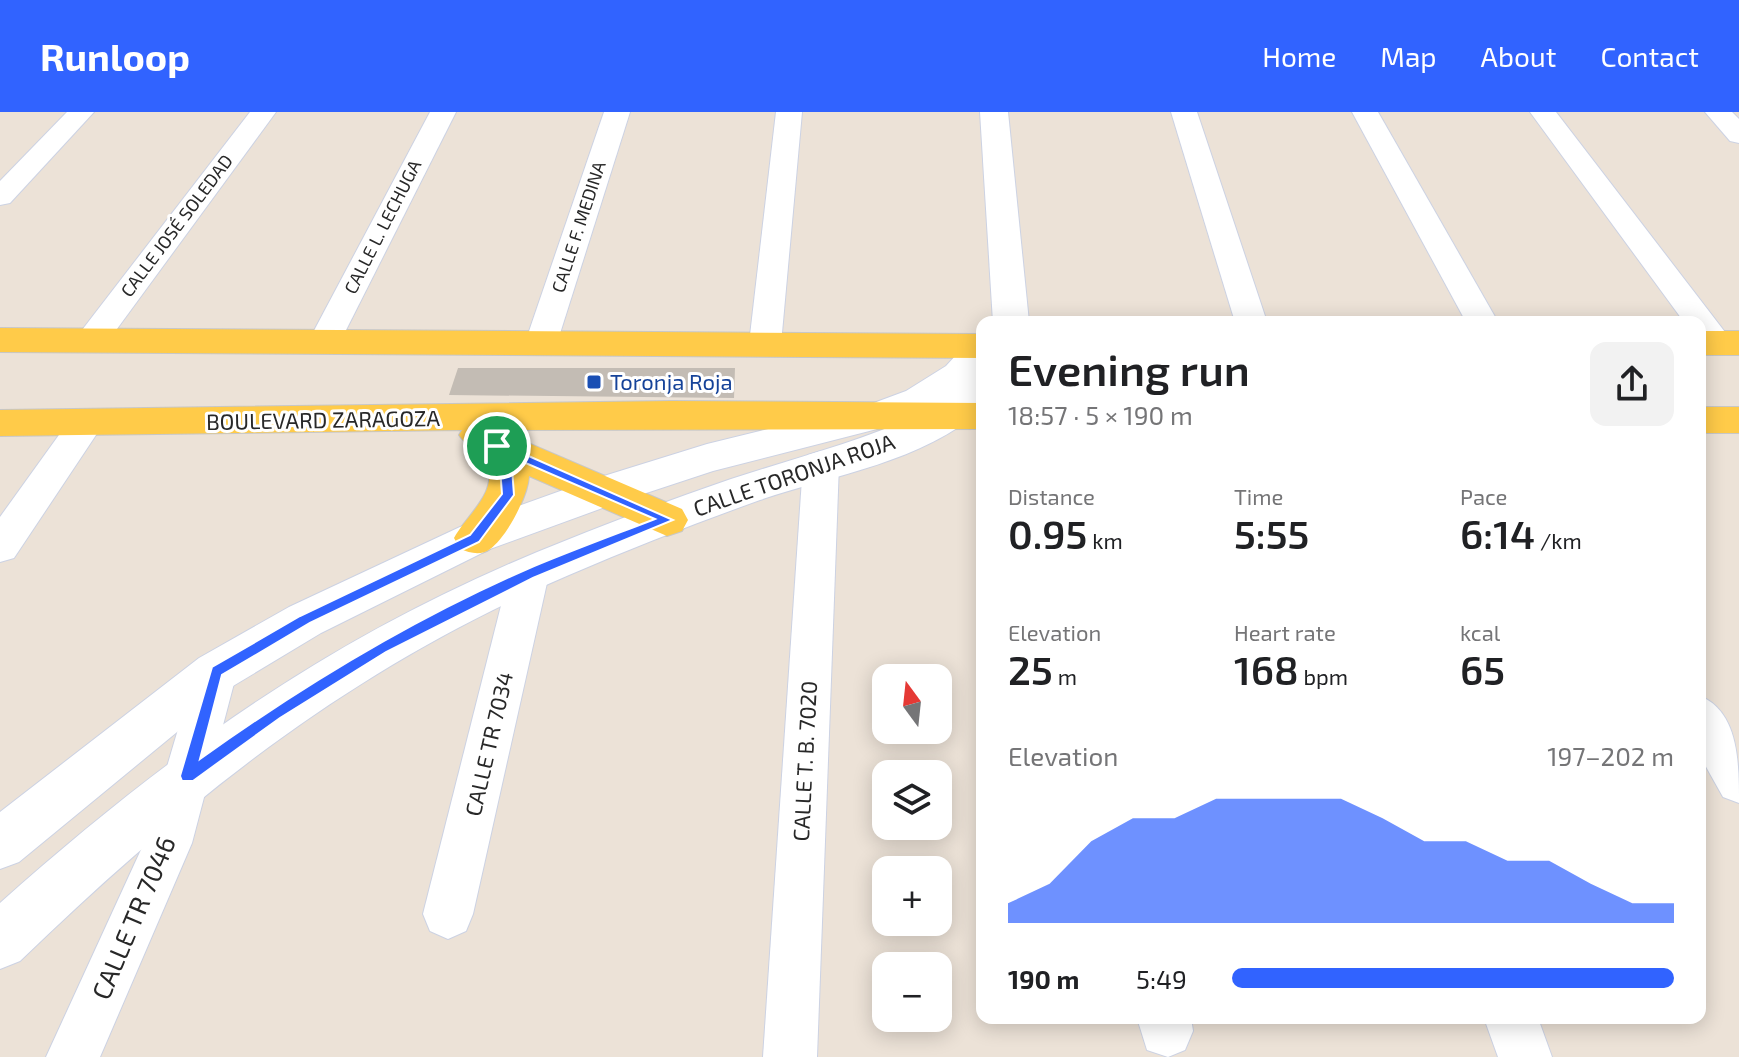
<!DOCTYPE html>
<meta charset="utf-8">
<style>
:root{--surface:#fff;--page:#f2f2f2;--text:#202124;--muted:#757577;--accent:#3163ff}
body{margin:0;font-family:"Exo 2",sans-serif;background:var(--page);color:var(--text);height:100vh;display:flex;flex-direction:column;font-size:30px;white-space:nowrap}
*{box-sizing:border-box;margin:0}
p{font-size:26px;color:var(--muted)}
.icon{flex:none;width:44px;height:44px;fill:none;stroke:currentColor;stroke-width:2;stroke-linecap:round;stroke-linejoin:round}
.map{position:relative;flex:1;overflow:hidden}
.sheet{position:absolute;left:976px;top:204px;width:730px;height:708px;display:flex;flex-direction:column;background:var(--surface);border-radius:16px;box-shadow:0 4px 20px #0003}
.sheet>*{flex:none}
.needle{width:52px;rotate:345deg}
.tools{position:absolute;left:872px;top:552px;display:grid;gap:16px}
.tools a{display:grid;place-items:center;width:80px;height:80px;border-radius:16px;background:var(--surface);box-shadow:0 4px 20px #0003;font-size:40px}
.pin{position:absolute;display:grid;place-items:center;width:68px;height:68px;color:#fff;margin:-34px;border:4px solid #fff;border-radius:50%;box-shadow:0 2px 8px #0007}
.round{display:grid;place-items:center;flex:none;width:84px;height:84px;border-radius:16px;background:var(--page)}
.summary{display:flex;align-items:center;justify-content:space-between;height:136px;padding:0 32px}
h1{font-size:44px;font-weight:600;line-height:60px}
.figures{display:grid;grid-template-columns:repeat(3,1fr);gap:12px;height:136px;padding:8px 32px}
.figures div{display:grid;align-content:center}
.figures b{font-size:40px;font-weight:600}
.figures small{font-size:22px;font-weight:400}
.figures p{font-size:22px}
.chart{height:224px;padding:16px 32px}
.chart p{display:flex;justify-content:space-between}
.chart svg{width:100%;height:144px;margin-top:8px;fill:var(--accent);opacity:.7}
ul{padding:0 32px;list-style:none;font-size:26px}
li{display:grid;grid-template-columns:128px 96px 1fr;align-items:center;height:60px}
li i{height:20px;border-radius:10px;background:var(--accent)}
header{display:flex;align-items:center;gap:48px;box-sizing:border-box;height:112px;padding:0 40px;background:var(--accent);color:#fff}
header strong{font-size:38px}
nav{display:flex;gap:44px;margin-inline-start:auto;font-size:28px}
.map>svg:first-child{display:block}
.building{fill:#c3bcb4}
.lines{fill:none;stroke-linecap:round;stroke-linejoin:round}
.minor-casing{stroke:#ccd2e3;stroke-width:2}
.tertiary-casing{stroke:#ccd2e3;stroke-width:2}
.primary-casing{stroke:#c7c7c7;stroke-width:2}
.minor{fill:#fff;fill-rule:evenodd}
.tertiary{fill:#fff;fill-rule:evenodd}
.primary{fill:#ffcb49;fill-rule:evenodd}
.route{fill:#3163ff;stroke:#fff;stroke-width:2;fill-rule:evenodd}
.transit-dot{fill:#1a4fb4;stroke:#fff;stroke-width:3}
.labels{text-anchor:middle;stroke-width:6;stroke-linejoin:round;paint-order:stroke}
.far-street-label{font-size:18px;fill:#282828;stroke:#fff}
.transit-label{font-size:22px;fill:#164399;stroke:#fff;text-anchor:start}
.street-label{font-size:22px;fill:#282828;stroke:#fff}
.near-street-label{font-size:26px;fill:#282828;stroke:#fff}
</style>
<header>
<strong>Runloop</strong>
<nav><a>Home</a><a>Map</a><a>About</a><a>Contact</a></nav>
</header>
<div class="map">
<svg width="1739" height="945" viewBox="0 0 1739 945">
<rect width="100%" height="100%" fill="#ece2d7"/>
<!-- building -->
<polygon class="building" points="458,256 735,256 734,286 449,283"/>
<g class="lines">
<!-- minor casing -->
<g class="minor-casing">
<g id="minor">
<polygon points="67,0 94,0 10,91 0,93 0,69"/>
<polygon points="250,0 276,0 103,236 91,239 79,236 75,229 79,222"/>
<polygon points="430,0 456,0 340,230 336,237 324,241 312,237 308,230"/>
<polygon points="604,0 630,0 557,231 553,238 541,242 529,238 525,231"/>
<polygon points="776,0 802,0 781,232 777,239 765,243 753,239 749,232"/>
<polygon points="1171,0 1197,0 1267,210 1235,210"/>
<polygon points="1352,0 1378,0 1498,210 1466,210"/>
<path d="M1530 0H1556L1728 224 1732 231 1728 238C1702 245 1700 232 1700 210H1684Z"/>
<polygon points="1705,0 1732,0 1739,7 1739,31 1730,29"/>
<polygon points="86,299 98,302 104,311 14,446 0,450 0,405 74,302"/>
<polygon points="821,339 834,343 839,352 817,945 763,945 803,352 808,343"/>
<polygon points="529,446 543,451 549,462 473,802 466,819 448,827 430,819 423,802 509,462 515,451"/>
<polygon points="216,542 231,547 237,560 192,731 100,945 46,945 145,729 195,560 201,547"/>
<path d="M1700 584C1739 600 1739 652 1739 691L1723 685 1700 644Z"/>
<polygon points="1137,906 1191,906 1193,919 1185,938 1168,945 1147,938"/>
<polygon points="1484,906 1538,906 1552,945 1498,945"/>
</g>
</g>
<!-- tertiary casing -->
<g class="tertiary-casing">
<g id="tertiary">
<polygon points="980,0 1008,0 1029,210 993,210"/>
<path d="M982 225V260L978 264 982 263V297C923 350 833 363 760 388 696 411 632 436 569 463 351 556 189 686 20 849L0 857V791C176 634 345 515 567 428 621 406 676 386 731 367 795 346 859 330 920 302L881 316 713 359 619 390 490 437 321 521 233 574 19 750 0 757V700L199 546 289 495 460 415 591 368 707 332 871 292 906 279 946 254 969 229Z"/>
</g>
</g>
<!-- primary casing -->
<g class="primary-casing">
<g id="primary">
<polygon points="0,216 982,222 982,246 0,240"/>
<rect x="1700" y="219" width="39" height="24"/>
<path d="M671 289 982 291V317L498 318 682 397 688 408 682 419 667 424 529 364C528 384 507 425 490 437 481 444 470 441 460 437L454 426C465 405 500 379 486 352 480 340 466 334 459 323L462 318 0 324V298Z"/>
<rect x="1700" y="295" width="39" height="26"/>
</g>
</g>
<!-- minor -->
<use href="#minor" class="minor"/>
<!-- tertiary -->
<use href="#tertiary" class="tertiary"/>
<!-- primary -->
<use href="#primary" class="primary"/>
</g>
<!-- route -->
<path class="route" d="M497 330 673 408 533 466 386 540 280 606 193 669H182L180 664 212 555 300 504 470 423 502 382 500 356 492 334ZM507 343 655 407C611 424 567 440 525 458 409 509 302 574 200 647L222 563 310 511 479 430 514 383 512 356Z"/>
<!-- markers -->
<rect class="transit-dot" x="586" y="262" width="16" height="16" rx="4"/>
<g class="labels">
<!-- far-street labels -->
<g class="far-street-label">
<text transform="translate(177 114) rotate(-53)" y="6">CALLE JOSÉ SOLEDAD</text>
<text transform="translate(383 115) rotate(-63)" y="6">CALLE L. LECHUGA</text>
<text transform="translate(579 115) rotate(-72)" y="6">CALLE F. MEDINA</text>
</g>
<!-- transit labels -->
<g class="transit-label">
<text x="610" y="278">Toronja Roja</text>
</g>
<!-- street labels -->
<g class="street-label">
<text transform="translate(323 308) rotate(-1)" y="8">BOULEVARD ZARAGOZA</text>
<text transform="translate(794 363) rotate(-19)" y="8">CALLE TORONJA ROJA</text>
<text transform="translate(489 632) rotate(-77)" y="8">CALLE TR 7034</text>
<text transform="translate(805 649) rotate(-87)" y="8">CALLE T. B. 7020</text>
</g>
<!-- near-street labels -->
<g class="near-street-label">
<text transform="translate(134 806) rotate(-67)" y="9">CALLE TR 7046</text>
</g>
</g>
</svg>
<div class="tools">
<a><svg class="needle" viewBox="-14 -14 28 28"><path d="M0-13l5 13h-10z" fill="#e53935"/><path d="M0 13l5-13h-10z" fill="#757577"/></svg></a>
<a><svg class="icon" aria-label="layers" viewBox="0 0 24 24"><path d="M12 4l9 5-9 5-9-5zM3 14l9 5 9-5"/></svg></a>
<a>+</a>
<a>−</a>
</div>
<div class="pin" style="left:497px;top:334px;background:#1e9e55"><svg class="icon" aria-label="arrive" viewBox="0 0 24 24"><path d="M6 21V4h12l-3 4 3 4H6"/></svg></div>
<section class="sheet">
<div class="summary"><div><h1>Evening run</h1><p>18:57 · 5 × 190 m</p></div><a class="round"><svg class="icon" aria-label="share" viewBox="0 0 24 24"><path d="M12 15V3M7 8l5-5 5 5M5 13v7h14v-7"/></svg></a></div>
<div class="figures">
<div><p>Distance</p><b>0.95<small> km</small></b></div>
<div><p>Time</p><b>5:55</b></div>
<div><p>Pace</p><b>6:14<small> /km</small></b></div>
</div>
<div class="figures">
<div><p>Elevation</p><b>25<small> m</small></b></div>
<div><p>Heart rate</p><b>168<small> bpm</small></b></div>
<div><p>kcal</p><b>65</b></div>
</div>
<div class="chart"><p><span>Elevation</span>197–202 m</p>
<svg viewBox="0 0 160 44" preserveAspectRatio="none"><path d="M0 44V38L10 32L20 19L30 12L40 12L50 6L60 6L70 6L80 6L90 12L100 19L110 19L120 25L130 25L140 32L150 38L160 38V44z"/></svg>
</div>
<ul>
<li><b>190 m</b>5:49<i style="width:100%"></i></li>
</ul>
</section>
</div>
